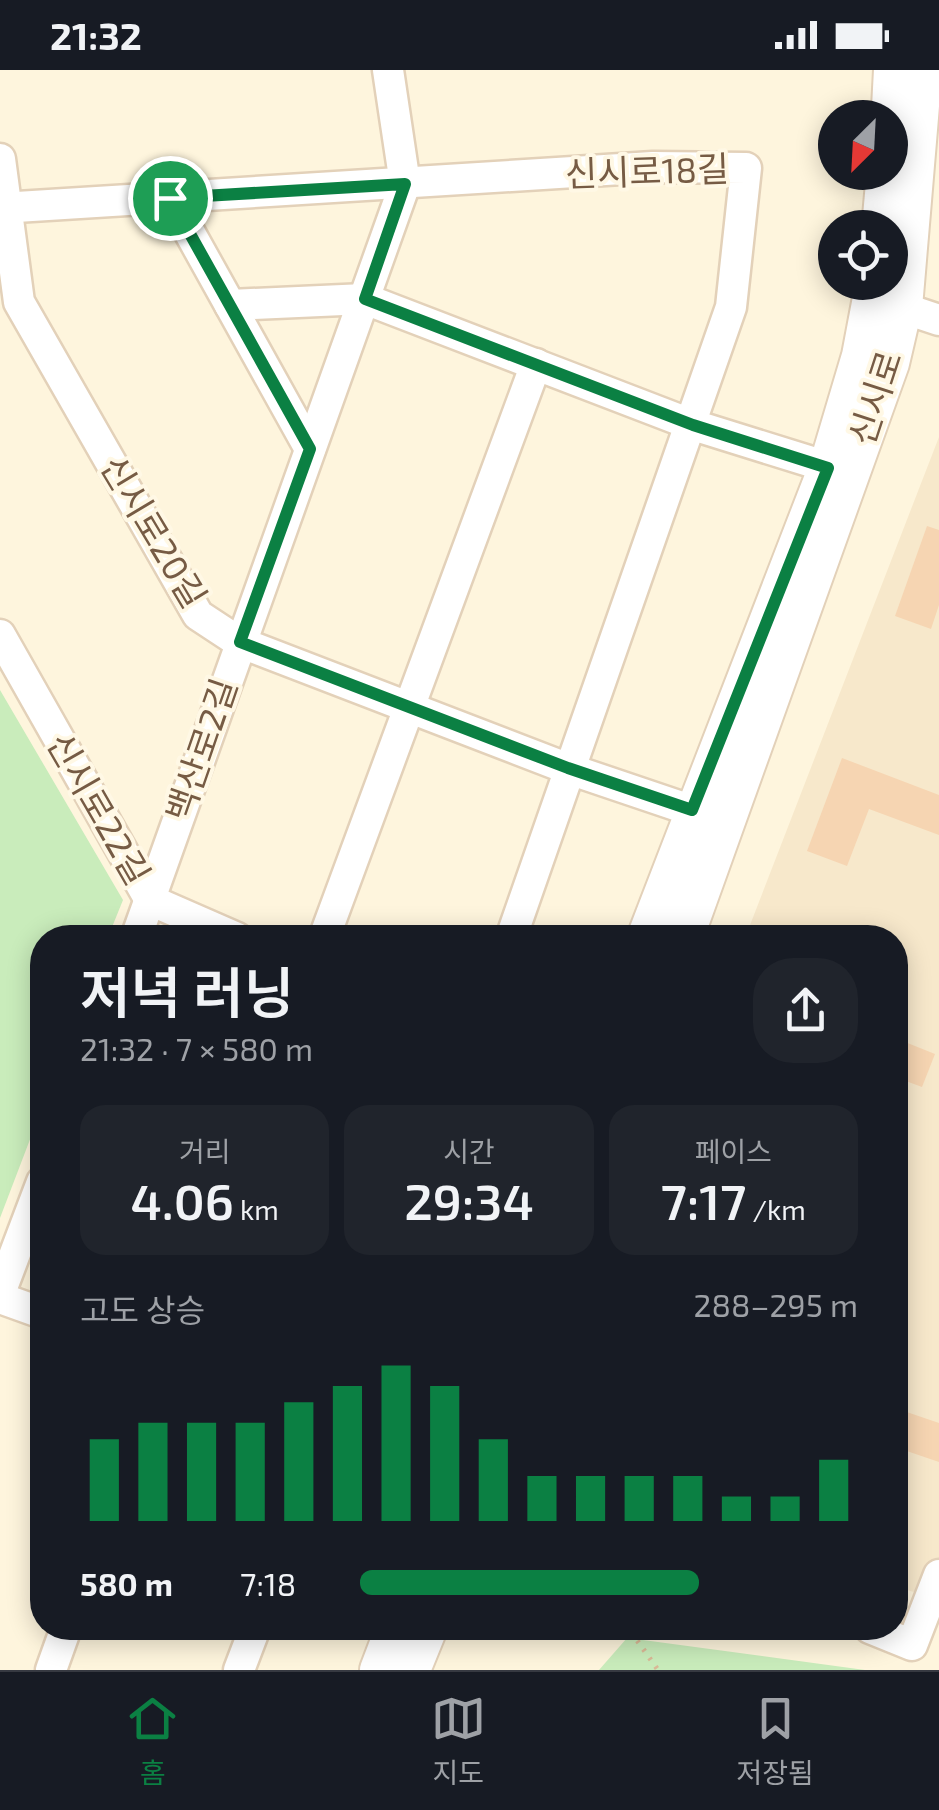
<!DOCTYPE html>
<html lang="ko">
<meta charset="utf-8">
<style>
:root{--surface:#171b24;--page:#20242c;--text:#f1f3f6;--muted:#9ea1a6;--line:#363941;--accent:#0b8043}
body{margin:0;font-family:"Exo 2","Noto Sans KR",sans-serif;background:var(--page);color:var(--text);height:100vh;display:flex;flex-direction:column;font-size:38px;white-space:nowrap}
*{box-sizing:border-box;margin:0}
p{font-size:32px;color:var(--muted)}
.icon{flex:none;width:55px;height:55px;fill:none;stroke:currentColor;stroke-width:2;stroke-linecap:round;stroke-linejoin:round}
.map{position:relative;flex:1;overflow:hidden}
.drawer{position:absolute;left:30px;top:855px;width:878px;height:715px;display:flex;flex-direction:column;background:var(--surface);border-radius:40px;box-shadow:0 5px 25px #0003}
.drawer>*{flex:none}
.needle{width:65px;rotate:204deg}
.tools{position:absolute;left:818px;top:30px;display:grid;gap:20px}
.tools a{display:grid;place-items:center;width:90px;height:90px;border-radius:50%;background:var(--surface);box-shadow:0 5px 25px #0003;font-size:50px}
.pin{position:absolute;display:grid;place-items:center;width:85px;height:85px;color:#fff;margin:-42px;border:5px solid #fff;border-radius:50%;box-shadow:0 2px 10px #0007}
.round{display:grid;place-items:center;flex:none;width:105px;height:105px;border-radius:40px;background:var(--page)}
.head{display:flex;align-items:center;justify-content:space-between;height:170px;padding:0 50px}
h1{font-size:55px;font-weight:600;line-height:75px}
.stats{display:grid;grid-template-columns:repeat(3,1fr);gap:15px;height:170px;padding:10px 50px}
.stats div{display:grid;align-content:center;border-radius:25px;background:var(--page);text-align:center}
.stats b{font-size:50px;font-weight:600}
.stats small{font-size:28px;font-weight:400}
.stats p{font-size:28px}
.chart{height:280px;padding:20px 50px}
.chart p{display:flex;justify-content:space-between}
.chart svg{width:100%;height:180px;margin-top:10px;stroke:var(--accent);stroke-width:6}
ul{padding:0 50px;list-style:none;font-size:32px}
li{display:grid;grid-template-columns:160px 120px 1fr;align-items:center;height:75px}
li i{height:25px;border-radius:12px;background:var(--accent)}
.status{display:flex;justify-content:space-between;align-items:center;height:70px;padding:0 50px;background:var(--surface);direction:ltr}
.status svg{height:28px;fill:currentColor}
.tabs{display:flex;justify-content:space-around;align-items:center;height:140px;border-top:2px solid var(--line);background:var(--surface);font-size:28px;color:var(--muted)}
.tabs a{display:grid;justify-items:center;gap:5px}
.tabs .current{color:var(--accent)}
.map>svg:first-child{display:block}
.residential{fill:#f7e8cb}
.green{fill:#c9ecbb}
.building{fill:#f6d5b2}
.lines{fill:none;stroke-linecap:round;stroke-linejoin:round}
.minor-casing{stroke:#e3d1b9;stroke-width:35}
.tertiary-casing{stroke:#e3d1b9;stroke-width:42}
.path{stroke:#dab996;stroke-width:5;stroke-dasharray:2.5 8;stroke-linecap:butt}
.minor{stroke:#fff;stroke-width:30}
.tertiary{stroke:#fff;stroke-width:38}
.route-casing{stroke:#fff;stroke-width:20}
.route{stroke:#0b8043;stroke-width:12}
.labels{text-anchor:middle;stroke-width:8;stroke-linejoin:round;paint-order:stroke}
.street-label{font-size:35px;fill:#765b44;stroke:#fff8e5}
</style>
<div class="status"><b>21:32</b><svg viewBox="0 0 49 12"><path d="M0 12V9h3v3zM5 12V6h3v6zM10 12V3h3v9zM15 12V0h3v12zM26 1h20v11H26zM47 4h2v5h-2z"/></svg></div>
<div class="map">
<svg width="939" height="1600" viewBox="0 0 939 1600">
<rect width="100%" height="100%" fill="#fef5dd"/>
<!-- residential -->
<polygon class="residential" points="939,367 939,1500 929,1527 895,1516 895,868 745,868"/>
<!-- green -->
<g class="green">
<polygon points="0,620 123,830 108,867 42,868 42,1038 0,1148"/>
<polygon points="627,1568 628,1568 865,1600 599,1600"/>
</g>
<!-- building -->
<g class="building">
<polygon points="927,456 939,460 939,535 931,559 895,546"/>
<polygon points="842,688 939,725 939,765 869,739 847,796 807,781"/>
<polygon points="895,968 935,984 922,1017 895,1007"/>
<polygon points="895,1338 939,1353 939,1392 895,1377"/>
</g>
<g class="lines">
<!-- minor casing -->
<g class="minor-casing">
<g id="minor">
<polyline points="0,89 19,232 198,545 239,572 569,699 714,748"/>
<polyline points="171,129 310,379"/>
<polyline points="0,138 653,97 746,98 731,237 511,868"/>
<polyline points="885,232 939,250"/>
<polyline points="230,235 365,229 693,355 828,397"/>
<polyline points="0,565 150,830 237,868"/>
<polyline points="136,868 405,114 388,0"/>
<polyline points="324,868 536,294"/>
<polyline points="0,1223 42,1112"/>
<polyline points="0,1228 42,1243"/>
<polyline points="870,1558 912,1575 939,1505"/>
<polyline points="51,1600 66,1558"/>
<polyline points="239,1600 255,1558"/>
</g>
</g>
<!-- tertiary casing -->
<g class="tertiary-casing">
<g id="tertiary">
<polyline points="890,57 893,0"/>
<polyline points="881,158 886,102"/>
<polyline points="646,868 828,397 861,286 875,212"/>
<polyline points="684,868 890,293 903,237 923,0"/>
<polyline points="379,1600 395,1558"/>
<polyline points="411,1600 428,1558"/>
</g>
</g>
<!-- path -->
<polyline class="path" points="621,1558 634,1566 658,1600"/>
<!-- minor -->
<use href="#minor" class="minor"/>
<!-- tertiary -->
<use href="#tertiary" class="tertiary"/>
</g>
<g class="lines">
<!-- route casing -->
<g class="route-casing">
<polygon id="route" points="405,114 365,229 693,355 828,398 692,740 568,698 240,572 310,379 170,128"/>
</g>
<!-- route -->
<use href="#route" class="route"/>
</g>
<g class="labels">
<!-- street labels -->
<g class="street-label">
<text transform="translate(647 102) rotate(-2)" y="12">신시로18길</text>
<text transform="translate(876 328) rotate(-72)" y="12">신시로</text>
<text transform="translate(153 462) rotate(59)" y="12">신시로20길</text>
<text transform="translate(202 680) rotate(-71)" y="12">백산로2길</text>
<text transform="translate(98 739) rotate(60)" y="12">신시로22길</text>
</g>
</g>
</svg>
<div class="tools">
<a><svg class="needle" viewBox="-14 -14 28 28"><path d="M0-13l5 13h-10z" fill="#e53935"/><path d="M0 13l5-13h-10z" fill="#9ea1a6"/></svg></a>
<a><svg class="icon" aria-label="locate" viewBox="0 0 24 24"><circle cx="12" cy="12" r="6"/><path d="M12 2v4M12 18v4M2 12h4M18 12h4"/></svg></a>
</div>
<div class="pin" style="left:170px;top:128px;background:#1e9e55"><svg class="icon" aria-label="arrive" viewBox="0 0 24 24"><path d="M6 21V4h12l-3 4 3 4H6"/></svg></div>
<section class="drawer">
<div class="head"><div><h1>저녁 러닝</h1><p>21:32 · 7 × 580 m</p></div><a class="round"><svg class="icon" aria-label="share" viewBox="0 0 24 24"><path d="M12 15V3M7 8l5-5 5 5M5 13v7h14v-7"/></svg></a></div>
<div class="stats">
<div><p>거리</p><b>4.06<small> km</small></b></div>
<div><p>시간</p><b>29:34</b></div>
<div><p>페이스</p><b>7:17<small> /km</small></b></div>
</div>
<div class="chart"><p><span>고도 상승</span>288–295 m</p>
<svg viewBox="0 0 160 44" preserveAspectRatio="none"><path d="M5 44V24M15 44V20M25 44V20M35 44V20M45 44V15M55 44V11M65 44V6M75 44V11M85 44V24M95 44V33M105 44V33M115 44V33M125 44V33M135 44V38M145 44V38M155 44V29"/></svg>
</div>
<ul>
<li><b>580 m</b>7:18<i style="width:68%"></i></li>
</ul>
</section>
</div>
<nav class="tabs">
<a class="current"><svg class="icon" aria-label="home" viewBox="0 0 24 24"><path d="M3 11l9-7 9 7M6 9v11h12V9"/></svg>홈</a>
<a><svg class="icon" aria-label="map" viewBox="0 0 24 24"><path d="M3 6l6-2 6 2 6-2v14l-6 2-6-2-6 2zM9 4v14M15 6v14"/></svg>지도</a>
<a><svg class="icon" aria-label="saved" viewBox="0 0 24 24"><path d="M7 4h10v16l-5-4-5 4z"/></svg>저장됨</a>
</nav>
